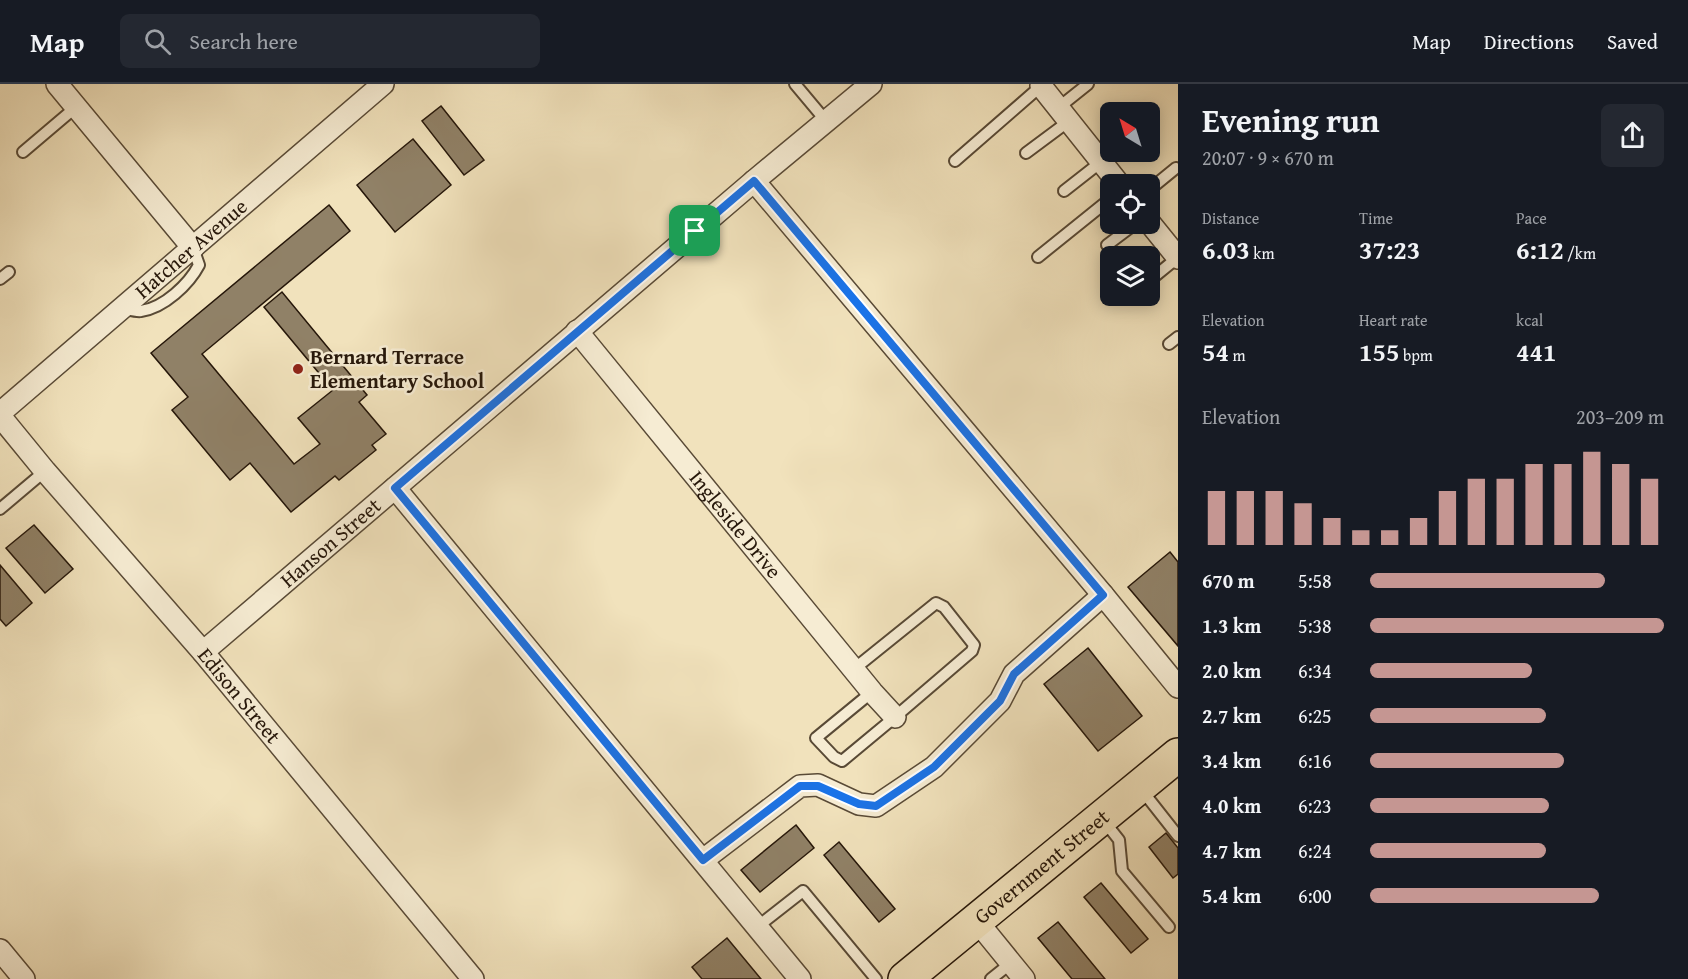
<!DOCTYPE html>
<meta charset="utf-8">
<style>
:root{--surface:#171b24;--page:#242831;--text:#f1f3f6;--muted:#9ea1a6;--line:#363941;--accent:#c59692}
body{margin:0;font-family:"Gentium Book Plus",serif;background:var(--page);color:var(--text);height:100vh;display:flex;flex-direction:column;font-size:22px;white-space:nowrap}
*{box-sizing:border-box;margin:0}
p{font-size:20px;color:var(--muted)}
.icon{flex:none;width:33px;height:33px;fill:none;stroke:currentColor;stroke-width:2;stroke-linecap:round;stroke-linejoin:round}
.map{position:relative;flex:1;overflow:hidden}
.details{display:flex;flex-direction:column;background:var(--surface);width:510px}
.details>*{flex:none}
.needle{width:39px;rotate:322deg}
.buttons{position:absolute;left:1100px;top:18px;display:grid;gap:12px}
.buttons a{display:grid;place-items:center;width:60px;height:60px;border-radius:9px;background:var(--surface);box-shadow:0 3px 15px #0003;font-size:30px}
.pin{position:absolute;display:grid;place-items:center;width:51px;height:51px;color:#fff;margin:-26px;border-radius:12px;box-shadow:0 3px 9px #0006}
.round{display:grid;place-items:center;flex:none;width:63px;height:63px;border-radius:9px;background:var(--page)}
.headline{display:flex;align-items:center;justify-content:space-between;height:102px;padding:0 24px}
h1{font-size:33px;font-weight:700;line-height:45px}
.metrics{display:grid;grid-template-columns:repeat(3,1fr);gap:9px;height:102px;padding:6px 24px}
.metrics div{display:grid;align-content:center}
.metrics b{font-size:26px;font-weight:700}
.metrics small{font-size:16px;font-weight:400}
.metrics p{font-size:16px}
.chart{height:168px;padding:12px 24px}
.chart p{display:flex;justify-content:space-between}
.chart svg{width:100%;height:108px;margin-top:6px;stroke:var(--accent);stroke-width:6}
ul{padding:0 24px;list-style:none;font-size:20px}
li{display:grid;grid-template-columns:96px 72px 1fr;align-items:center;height:45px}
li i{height:15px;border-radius:8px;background:var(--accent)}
header{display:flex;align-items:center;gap:36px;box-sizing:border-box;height:84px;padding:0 30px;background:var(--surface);border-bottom:2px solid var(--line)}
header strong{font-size:28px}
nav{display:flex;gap:33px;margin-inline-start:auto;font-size:21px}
.search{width:420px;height:54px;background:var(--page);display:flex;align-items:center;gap:15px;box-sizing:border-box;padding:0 21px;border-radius:9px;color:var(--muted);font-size:22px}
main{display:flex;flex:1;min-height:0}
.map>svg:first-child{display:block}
.building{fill:#908167;stroke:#26170a;stroke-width:1.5}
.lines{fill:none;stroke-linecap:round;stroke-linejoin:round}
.lane-casing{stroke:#594a36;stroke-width:14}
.street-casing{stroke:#594a36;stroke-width:24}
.primary-casing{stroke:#26170a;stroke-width:36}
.lane{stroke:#f6ecd3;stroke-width:10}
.street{stroke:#f6ecd3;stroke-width:21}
.primary{stroke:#f1e2bc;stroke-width:33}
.route-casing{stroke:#fff;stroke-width:12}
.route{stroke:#1a73e8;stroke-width:8}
.poi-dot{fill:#8f2418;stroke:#f6ecd3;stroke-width:2}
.labels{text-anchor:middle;stroke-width:5;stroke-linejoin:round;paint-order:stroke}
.street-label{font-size:21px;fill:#26170a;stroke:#f6ecd3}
.poi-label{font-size:21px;font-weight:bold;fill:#26170a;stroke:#f6ecd3;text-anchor:start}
</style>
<header>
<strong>Map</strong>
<div class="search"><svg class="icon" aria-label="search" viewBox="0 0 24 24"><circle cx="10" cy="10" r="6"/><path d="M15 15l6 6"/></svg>Search here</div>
<nav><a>Map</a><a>Directions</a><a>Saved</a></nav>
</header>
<main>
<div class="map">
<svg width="1178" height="895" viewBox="0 0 1178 895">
<rect width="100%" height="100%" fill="#f1e2bc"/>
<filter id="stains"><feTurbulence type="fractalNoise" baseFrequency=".00333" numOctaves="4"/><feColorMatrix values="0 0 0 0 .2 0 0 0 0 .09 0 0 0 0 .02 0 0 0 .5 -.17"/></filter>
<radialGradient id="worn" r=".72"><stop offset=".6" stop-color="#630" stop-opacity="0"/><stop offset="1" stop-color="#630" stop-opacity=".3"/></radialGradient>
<!-- building -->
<g class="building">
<polygon points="441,22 484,76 464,91 422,37"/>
<polygon points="413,55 451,101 395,148 357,101"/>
<polygon points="329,121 350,147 202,270 294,380 320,360 298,334 333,306 264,223 282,208 367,311 359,318 386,350 372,361 376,366 339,396 335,392 291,428 250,379 230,396 172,326 188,313 151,269"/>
<polygon points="34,441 73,485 45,509 6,464"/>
<polygon points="1170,468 1178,478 1178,562 1128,503"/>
<polygon points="0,481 32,519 6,542 0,535"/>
<polygon points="1088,564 1142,632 1098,667 1044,600"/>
<polygon points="796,741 814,764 760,808 741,786"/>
<polygon points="1166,749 1178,764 1178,790 1173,794 1149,763"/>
<polygon points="839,758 895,825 879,838 824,771"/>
<polygon points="1101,799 1148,855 1131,869 1084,813"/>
<polygon points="1058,838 1105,895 1072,895 1038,854"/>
<polygon points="727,854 761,895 702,895 692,883"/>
</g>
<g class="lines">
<!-- lane casing -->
<g class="lane-casing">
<g id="lane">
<polyline points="795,0 826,37"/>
<polyline points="1058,24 1088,0"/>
<polyline points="23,68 76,23"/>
<polyline points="1026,69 1069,37"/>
<polyline points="1095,70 1110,58"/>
<polyline points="955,77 1041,2"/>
<polyline points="1149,106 1176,84"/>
<polyline points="1064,107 1101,78"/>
<polyline points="1107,161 1135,140"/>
<polyline points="1038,173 1110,115"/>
<polyline points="0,195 9,188"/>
<polyline points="1149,197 1177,174"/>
<polyline points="1130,212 1131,212"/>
<path d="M123 224C128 225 136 228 141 227 164 224 189 200 199 181L193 164"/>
<polyline points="1169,260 1178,253"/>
<polyline points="0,425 45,387"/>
<polyline points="854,585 936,519 944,523 974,561 972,567 895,633 842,677 834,673 816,654 872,608"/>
<polyline points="1141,705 1178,752"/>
<polyline points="1104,737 1119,756 1122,787 1169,843"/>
<polyline points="757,843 803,807 876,895"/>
<polyline points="991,895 1011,879"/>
</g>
</g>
<!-- street casing -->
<g class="street-casing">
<g id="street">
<polyline points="57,0 193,164"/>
<polyline points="1041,2 1119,100"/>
<polyline points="754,97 1103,511 1178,603"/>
<polyline points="1149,138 1178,174"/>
<path id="s1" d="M577 247 872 608 895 633"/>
<path id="s2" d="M0 329 383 0"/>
<path id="s3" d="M0 332 45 387 203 568 473 895"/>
<polyline points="395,404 800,895"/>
<path id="s4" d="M203 568 754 97 871 0"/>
<polyline points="703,776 800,702 818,701 859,720 876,722 934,683 1000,617 1014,590 1103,511"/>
<polyline points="976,836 1024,895"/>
<polyline points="0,866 24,895"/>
</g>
</g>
<!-- primary casing -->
<g class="primary-casing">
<g id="primary">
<path id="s5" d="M905 895 1178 671"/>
</g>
</g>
<!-- lane -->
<use href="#lane" class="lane"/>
<!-- street -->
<use href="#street" class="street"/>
<!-- primary -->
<use href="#primary" class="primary"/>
</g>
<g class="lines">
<!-- route casing -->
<g class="route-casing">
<polygon id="route" points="754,97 1103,511 1014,590 1000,617 934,683 876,722 859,720 818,702 800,702 703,776 395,404"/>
</g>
<!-- route -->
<use href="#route" class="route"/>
</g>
<!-- markers -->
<circle class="poi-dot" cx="298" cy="285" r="6"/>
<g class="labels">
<!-- street labels -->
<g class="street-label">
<text dy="7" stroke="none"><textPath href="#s2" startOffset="252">Hatcher Avenue</textPath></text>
<text dy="7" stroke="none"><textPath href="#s1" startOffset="250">Ingleside Drive</textPath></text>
<text dy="7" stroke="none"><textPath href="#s4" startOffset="168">Hanson Street</textPath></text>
<text dy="7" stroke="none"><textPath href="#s3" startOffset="368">Edison Street</textPath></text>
<text dy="7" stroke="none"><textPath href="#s5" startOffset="177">Government Street</textPath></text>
</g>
<!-- poi labels -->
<g class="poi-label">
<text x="310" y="280">Bernard Terrace<tspan x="310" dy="24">Elementary School</tspan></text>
</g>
</g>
<rect width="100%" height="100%" filter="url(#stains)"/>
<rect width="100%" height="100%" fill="url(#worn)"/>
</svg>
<div class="buttons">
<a><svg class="needle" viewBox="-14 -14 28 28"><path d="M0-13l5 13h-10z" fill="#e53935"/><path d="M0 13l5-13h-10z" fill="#9ea1a6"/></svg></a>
<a><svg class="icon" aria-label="locate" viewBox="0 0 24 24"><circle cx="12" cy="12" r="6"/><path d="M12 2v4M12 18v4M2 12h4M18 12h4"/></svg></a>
<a><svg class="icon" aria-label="layers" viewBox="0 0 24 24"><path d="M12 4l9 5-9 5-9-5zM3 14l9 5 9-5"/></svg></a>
</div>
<div class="pin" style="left:695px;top:147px;background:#1e9e55"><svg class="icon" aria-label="arrive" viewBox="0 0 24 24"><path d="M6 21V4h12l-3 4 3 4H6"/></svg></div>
</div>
<section class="details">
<div class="headline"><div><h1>Evening run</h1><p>20:07 · 9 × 670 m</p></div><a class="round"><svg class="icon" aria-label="share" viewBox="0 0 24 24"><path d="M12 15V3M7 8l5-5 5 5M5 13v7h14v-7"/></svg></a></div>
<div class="metrics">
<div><p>Distance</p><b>6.03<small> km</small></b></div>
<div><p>Time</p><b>37:23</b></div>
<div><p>Pace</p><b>6:12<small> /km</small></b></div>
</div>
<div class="metrics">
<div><p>Elevation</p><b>54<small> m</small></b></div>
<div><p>Heart rate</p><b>155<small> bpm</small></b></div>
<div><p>kcal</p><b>441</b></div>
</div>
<div class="chart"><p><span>Elevation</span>203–209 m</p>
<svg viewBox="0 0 160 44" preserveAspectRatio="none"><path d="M5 44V22M15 44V22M25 44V22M35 44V27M45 44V33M55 44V38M65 44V38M75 44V33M85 44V22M95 44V17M105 44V17M115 44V11M125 44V11M135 44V6M145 44V11M155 44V17"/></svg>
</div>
<ul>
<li><b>670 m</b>5:58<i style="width:80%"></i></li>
<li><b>1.3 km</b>5:38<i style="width:100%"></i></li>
<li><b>2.0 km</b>6:34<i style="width:55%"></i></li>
<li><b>2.7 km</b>6:25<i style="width:60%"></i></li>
<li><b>3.4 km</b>6:16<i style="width:66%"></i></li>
<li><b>4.0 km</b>6:23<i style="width:61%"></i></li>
<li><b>4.7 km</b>6:24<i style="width:60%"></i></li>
<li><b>5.4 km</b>6:00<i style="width:78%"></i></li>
</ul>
</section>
</main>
